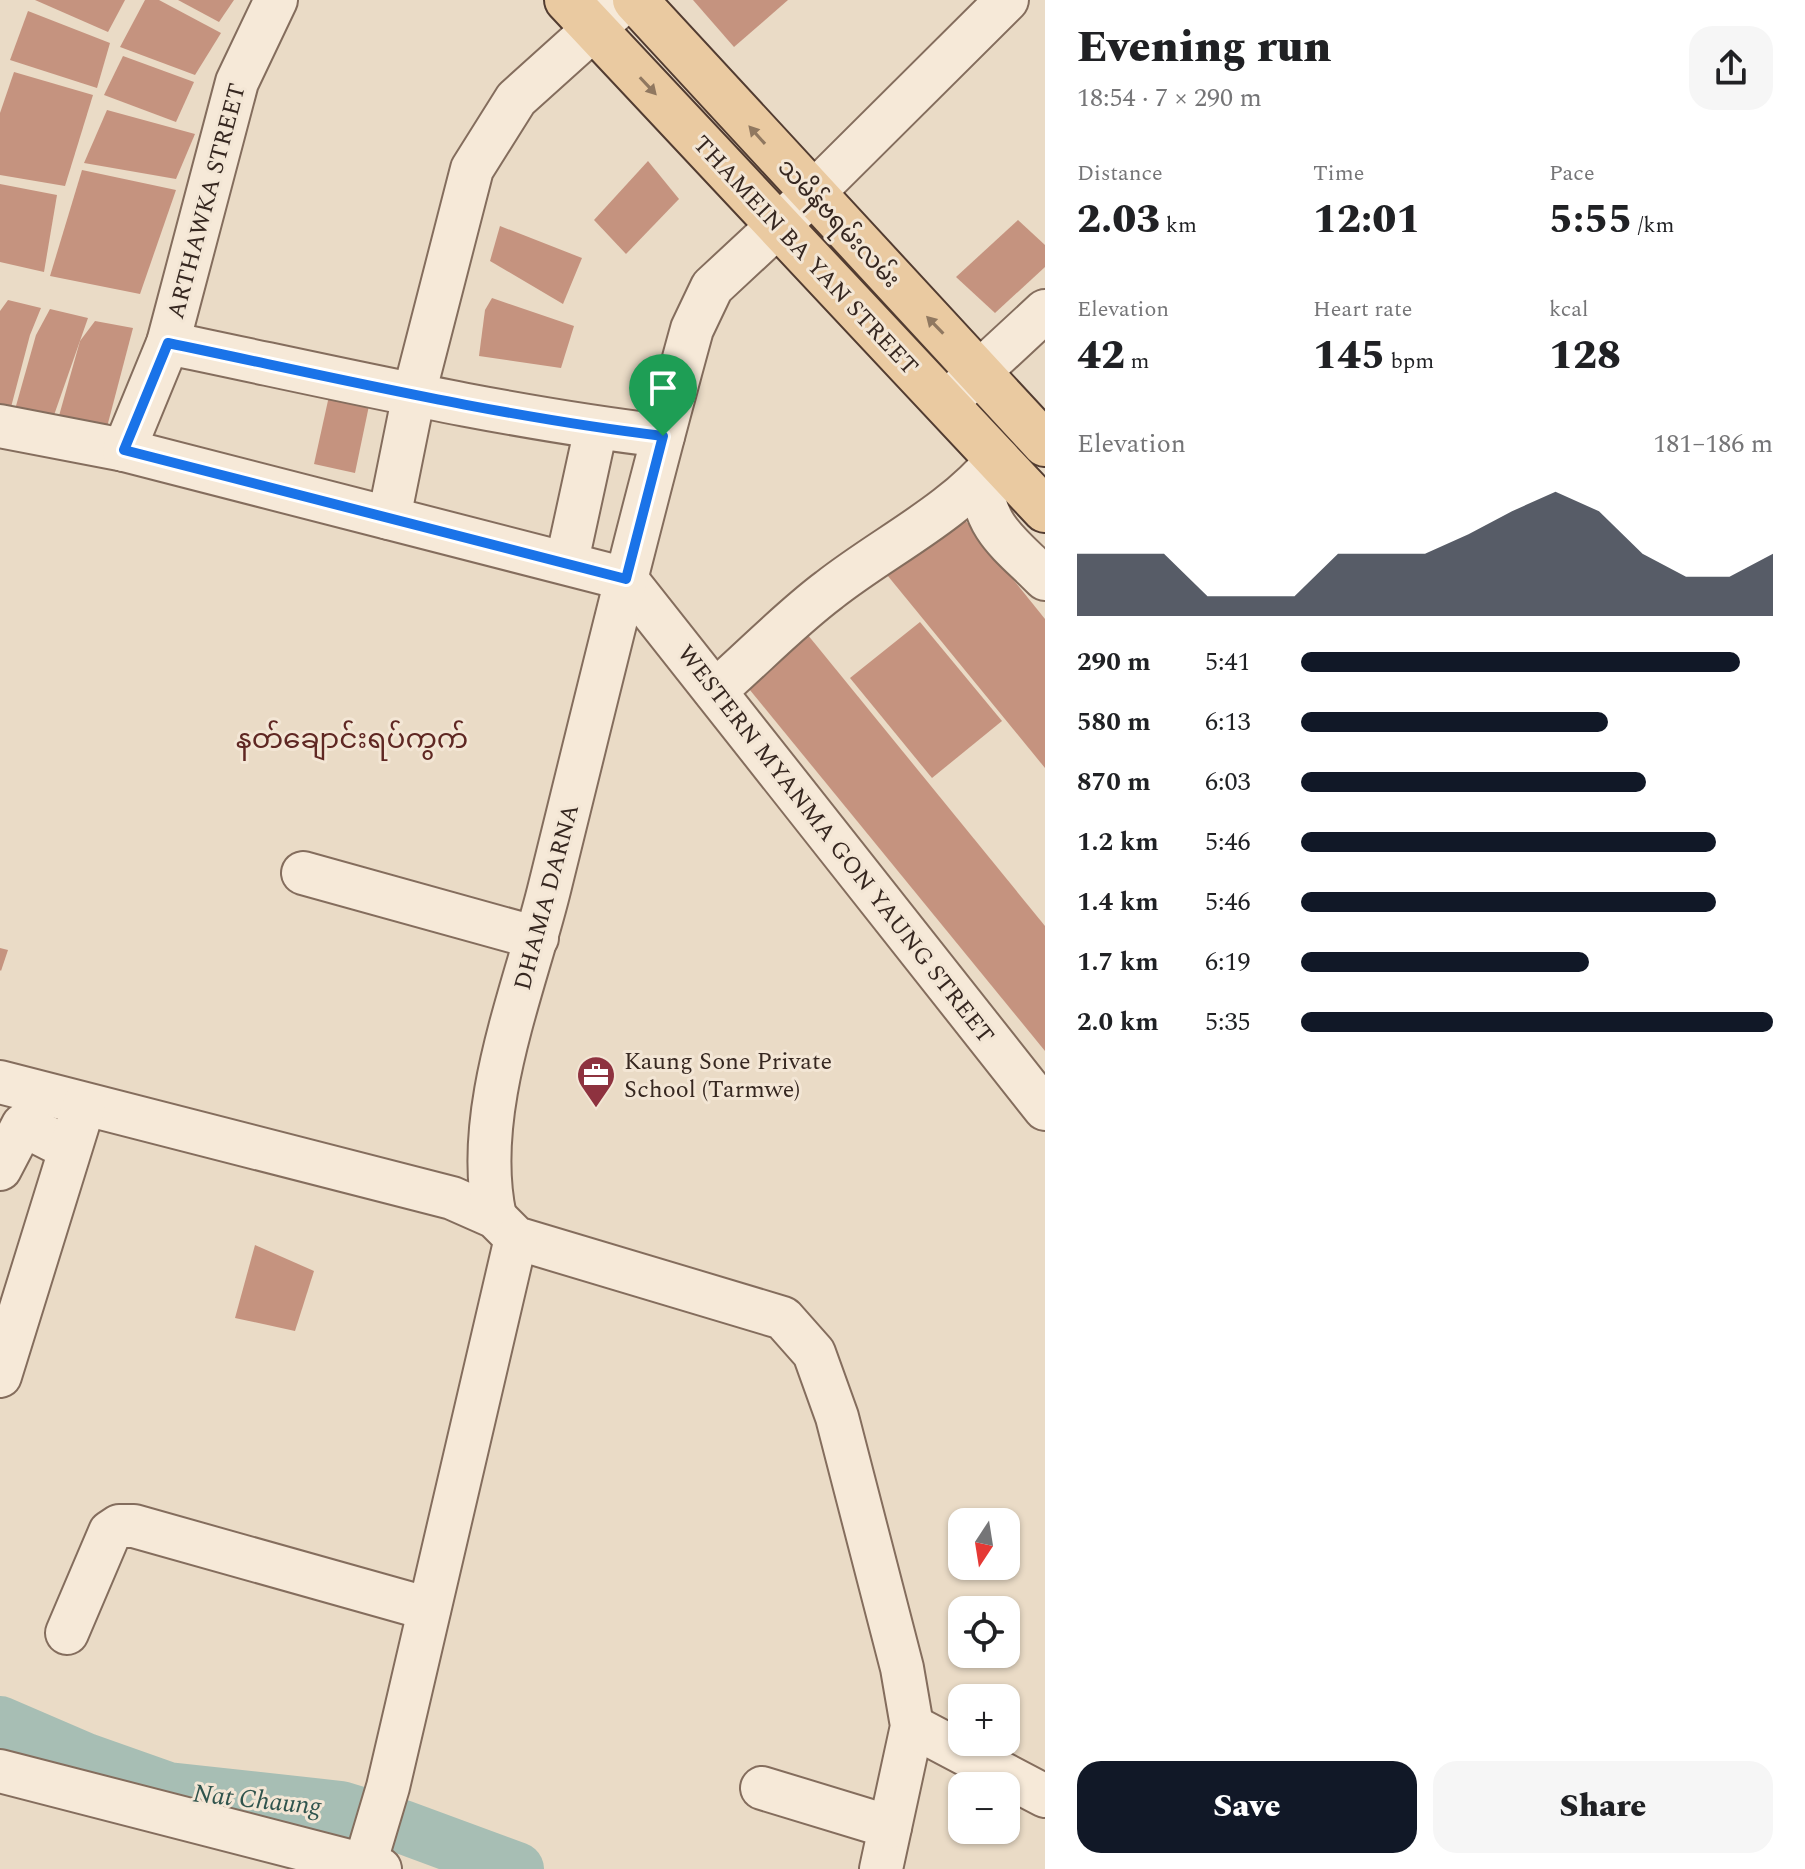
<!DOCTYPE html>
<meta charset="utf-8">
<style>
:root{--surface:#fff;--page:#f6f6f6;--text:#202124;--muted:#757577;--accent:#111827}
body{margin:0;font-family:Spectral,"Noto Sans Myanmar",serif;background:var(--page);color:var(--text);height:100vh;display:flex;flex-direction:column;font-size:30px;white-space:nowrap}
*{box-sizing:border-box;margin:0}
p{font-size:26px;color:var(--muted)}
.icon{flex:none;width:44px;height:44px;fill:none;stroke:currentColor;stroke-width:2;stroke-linecap:round;stroke-linejoin:round}
.map{position:relative;flex:1;overflow:hidden}
.side{display:flex;flex-direction:column;background:var(--surface);width:760px}
.side>*{flex:none}
.needle{width:52px;rotate:192deg}
.buttons{position:absolute;left:948px;top:1508px;display:grid;gap:16px}
.buttons a{display:grid;place-items:center;width:72px;height:72px;border-radius:16px;background:var(--surface);box-shadow:0 2px 6px #0004;font-size:40px}
.pin{position:absolute;display:grid;place-items:center;width:68px;height:68px;color:#fff;margin:-82px -34px;border-radius:50% 50% 50% 0;rotate:-45deg;box-shadow:0 0 8px #0007}
.pin .icon{rotate:45deg}
.round{display:grid;place-items:center;flex:none;width:84px;height:84px;border-radius:24px;background:var(--page)}
.overview{display:flex;align-items:center;justify-content:space-between;height:136px;padding:0 32px}
h1{font-size:44px;font-weight:800;line-height:60px}
.figures{display:grid;grid-template-columns:repeat(3,1fr);gap:12px;height:136px;padding:8px 32px}
.figures div{display:grid;align-content:center}
.figures b{font-size:40px;font-weight:800}
.figures small{font-size:22px;font-weight:400}
.figures p{font-size:22px}
.chart{height:224px;padding:16px 32px}
.chart p{display:flex;justify-content:space-between}
.chart svg{width:100%;height:144px;margin-top:8px;fill:var(--accent);opacity:.7}
.action{display:flex;gap:16px;margin-top:auto;padding:16px 32px}
.action a{flex:1;height:92px;border-radius:24px;background:var(--accent);color:#fff;font-size:32px;font-weight:800;line-height:92px;text-align:center}
.action a+a{background:var(--page);color:var(--text)}
ul{padding:0 32px;list-style:none;font-size:26px}
li{display:grid;grid-template-columns:128px 96px 1fr;align-items:center;height:60px}
li i{height:20px;border-radius:10px;background:var(--accent)}
main{display:flex;flex:1;min-height:0}
.map>svg:first-child{display:block}
.lines{fill:none;stroke-linecap:round;stroke-linejoin:round}
.river{stroke:#a7beb4;stroke-width:54}
.building{fill:#c5937f}
.minor-casing{stroke:#846d5d;stroke-width:46}
.major-casing{stroke:#523c31;stroke-width:48}
.minor{stroke:#f6e9d8;stroke-width:42}
.major{stroke:#eacaa1;stroke-width:44}
.oneway{fill:#907860}
.route-casing{stroke:#fff;stroke-width:16}
.route{stroke:#1a73e8;stroke-width:10}
.labels{text-anchor:middle;stroke-width:6;stroke-linejoin:round;paint-order:stroke}
.street-label{font-size:24px;fill:#362720;stroke:#f3e6d5}
.poi-label{font-size:24px;fill:#362720;stroke:#f3e6d5;text-anchor:start}
.water-label{font-size:26px;font-style:italic;fill:#30544d;stroke:#f3e6d5}
.quarter-label{font-size:28px;fill:#5f2723;stroke:#f3e6d5}
</style>
<main>
<div class="map">
<svg width="1045" height="1869" viewBox="0 0 1045 1869">
<rect width="100%" height="100%" fill="#eadbc6"/>
<g class="lines">
<!-- river -->
<polyline class="river" points="0,1723 86,1760 168,1789 341,1808 403,1827 517,1869"/>
</g>
<!-- building -->
<g class="building">
<polygon points="35,0 125,0 108,32"/>
<polygon points="145,0 159,0 221,33 195,75 120,47"/>
<polygon points="178,0 234,0 219,22"/>
<polygon points="693,0 788,0 734,47"/>
<polygon points="28,11 110,43 97,88 10,60"/>
<polygon points="123,56 194,82 176,122 104,95"/>
<polygon points="14,72 93,95 65,186 0,175 0,113"/>
<polygon points="107,110 195,134 176,179 84,163"/>
<polygon points="648,161 679,199 626,254 594,220"/>
<polygon points="82,170 176,190 140,294 50,276"/>
<polygon points="0,184 57,195 44,272 0,262"/>
<polygon points="1018,220 1045,245 1045,267 995,313 956,277"/>
<polygon points="500,226 582,258 563,304 490,261"/>
<polygon points="492,298 574,326 561,368 479,356 485,310"/>
<polygon points="8,300 41,308 30,335 10,411 0,410 0,311"/>
<polygon points="50,309 88,318 53,418 14,413 36,335"/>
<polygon points="95,321 133,328 107,427 57,423 80,341"/>
<polygon points="331,387 371,396 355,473 314,464"/>
<polygon points="957,510 1045,619 1045,768 883,570"/>
<polygon points="920,622 1002,721 932,778 850,678"/>
<polygon points="803,629 1045,926 1045,1051 741,679"/>
<polygon points="0,948 8,950 1,971 0,970"/>
<polygon points="255,1245 314,1271 295,1331 235,1318"/>
</g>
<g class="lines">
<!-- minor casing -->
<g class="minor-casing">
<g id="minor">
<path d="M168 343C332 377 496 416 663 436"/>
<polyline points="952,397 1045,311"/>
<polyline points="0,426 124,450 626,579"/>
<polyline points="124,450 168,343 237,82 276,0"/>
<path d="M982 479C982 528 1013 546 1045 579"/>
<polyline points="389,518 414,394 472,169 516,99 626,0"/>
<polyline points="567,561 596,428"/>
<polyline points="626,579 1045,1109"/>
<path d="M715 691C753 658 789 620 829 590 885 546 952 515 998 459"/>
<polyline points="303,873 537,938"/>
<polyline points="0,1082 452,1198 495,1217 516,1238 783,1318 814,1353 837,1417 902,1668 912,1726 881,1869"/>
<polyline points="0,1169 23,1125 68,1148"/>
<path d="M495 1217C472 1111 525 989 550 886 596 700 641 514 692 329L712 287 811 195 1007 0"/>
<polyline points="0,1376 84,1105"/>
<polyline points="67,1633 110,1532 119,1526 134,1526 429,1609"/>
<polyline points="912,1726 1045,1796"/>
<polyline points="0,1771 380,1869"/>
<polyline points="762,1788 890,1827"/>
<polyline points="365,1864 388,1787 516,1238"/>
</g>
</g>
<!-- major casing -->
<g class="major-casing">
<g id="major">
<polyline points="567,0 1045,510"/>
<polyline points="635,0 1045,444"/>
</g>
</g>
<!-- minor -->
<use href="#minor" class="minor"/>
<!-- major -->
<use href="#major" class="major"/>
</g>
<!-- one-way arrows -->
<defs><path id="oneway-solid" d="M-6-.8H1V-3.2L6.5 0L1 3.2V.8H-6Z" transform="scale(2)"/></defs>
<g class="oneway">
<use href="#oneway-solid" transform="translate(648 86) rotate(47)"/>
<use href="#oneway-solid" transform="translate(757 135) rotate(-132)"/>
<use href="#oneway-solid" transform="translate(935 325) rotate(-134)"/>
</g>
<g class="lines">
<!-- route casing -->
<g class="route-casing">
<path id="route" d="M168 343C332 377 496 416 663 436L626 579 124 450Z"/>
</g>
<!-- route -->
<use href="#route" class="route"/>
</g>
<!-- icons -->
<defs>
<g id="office-pin" transform="scale(2)"><path d="M0 17L-7.5 6A9.5 9.5 0 1 1 7.5 6Z" fill="#8e323f" stroke="#f3e6d5"/><path d="M-6-3h4V-5.5h4V-3h4V5H-6ZM-1-4.5V-3h2v-1.5ZM-6 0V1H6V0Z" fill="#fff"/></g>
</defs>
<g fill-rule="evenodd">
<use href="#office-pin" x="596" y="1075"/>
</g>
<g class="labels">
<!-- street labels -->
<g class="street-label">
<text transform="translate(206 201) rotate(-75)" y="8">ARTHAWKA STREET</text>
<text transform="translate(839 223) rotate(47)" y="8">သမိန်ဗရမ်းလမ်း</text>
<text transform="translate(806 255) rotate(47)" y="8">THAMEIN BA YAN STREET</text>
<text transform="translate(836 844) rotate(52)" y="8">WESTERN MYANMA GON YAUNG STREET</text>
<text transform="translate(546 897) rotate(-75)" y="8">DHAMA DARNA</text>
</g>
<!-- poi labels -->
<g class="poi-label">
<text x="624" y="1069">Kaung Sone Private<tspan x="624" dy="28">School (Tarmwe)</tspan></text>
</g>
<!-- water labels -->
<g class="water-label">
<text transform="translate(257 1799) rotate(6)" y="9">Nat Chaung</text>
</g>
<!-- quarter labels -->
<g class="quarter-label">
<text x="352" y="748">နတ်ချောင်းရပ်ကွက်</text>
</g>
</g>
</svg>
<div class="buttons">
<a><svg class="needle" viewBox="-14 -14 28 28"><path d="M0-13l5 13h-10z" fill="#e53935"/><path d="M0 13l5-13h-10z" fill="#757577"/></svg></a>
<a><svg class="icon" aria-label="locate" viewBox="0 0 24 24"><circle cx="12" cy="12" r="6"/><path d="M12 2v4M12 18v4M2 12h4M18 12h4"/></svg></a>
<a>+</a>
<a>−</a>
</div>
<div class="pin" style="left:663px;top:436px;background:#1e9e55"><svg class="icon" aria-label="arrive" viewBox="0 0 24 24"><path d="M6 21V4h12l-3 4 3 4H6"/></svg></div>
</div>
<section class="side">
<div class="overview"><div><h1>Evening run</h1><p>18:54 · 7 × 290 m</p></div><a class="round"><svg class="icon" aria-label="share" viewBox="0 0 24 24"><path d="M12 15V3M7 8l5-5 5 5M5 13v7h14v-7"/></svg></a></div>
<div class="figures">
<div><p>Distance</p><b>2.03<small> km</small></b></div>
<div><p>Time</p><b>12:01</b></div>
<div><p>Pace</p><b>5:55<small> /km</small></b></div>
</div>
<div class="figures">
<div><p>Elevation</p><b>42<small> m</small></b></div>
<div><p>Heart rate</p><b>145<small> bpm</small></b></div>
<div><p>kcal</p><b>128</b></div>
</div>
<div class="chart"><p><span>Elevation</span>181–186 m</p>
<svg viewBox="0 0 160 44" preserveAspectRatio="none"><path d="M0 44V25L10 25L20 25L30 38L40 38L50 38L60 25L70 25L80 25L90 19L100 12L110 6L120 12L130 25L140 32L150 32L160 25V44z"/></svg>
</div>
<ul>
<li><b>290 m</b>5:41<i style="width:93%"></i></li>
<li><b>580 m</b>6:13<i style="width:65%"></i></li>
<li><b>870 m</b>6:03<i style="width:73%"></i></li>
<li><b>1.2 km</b>5:46<i style="width:88%"></i></li>
<li><b>1.4 km</b>5:46<i style="width:88%"></i></li>
<li><b>1.7 km</b>6:19<i style="width:61%"></i></li>
<li><b>2.0 km</b>5:35<i style="width:100%"></i></li>
</ul>
<div class="action"><a>Save</a><a>Share</a></div>
</section>
</main>
